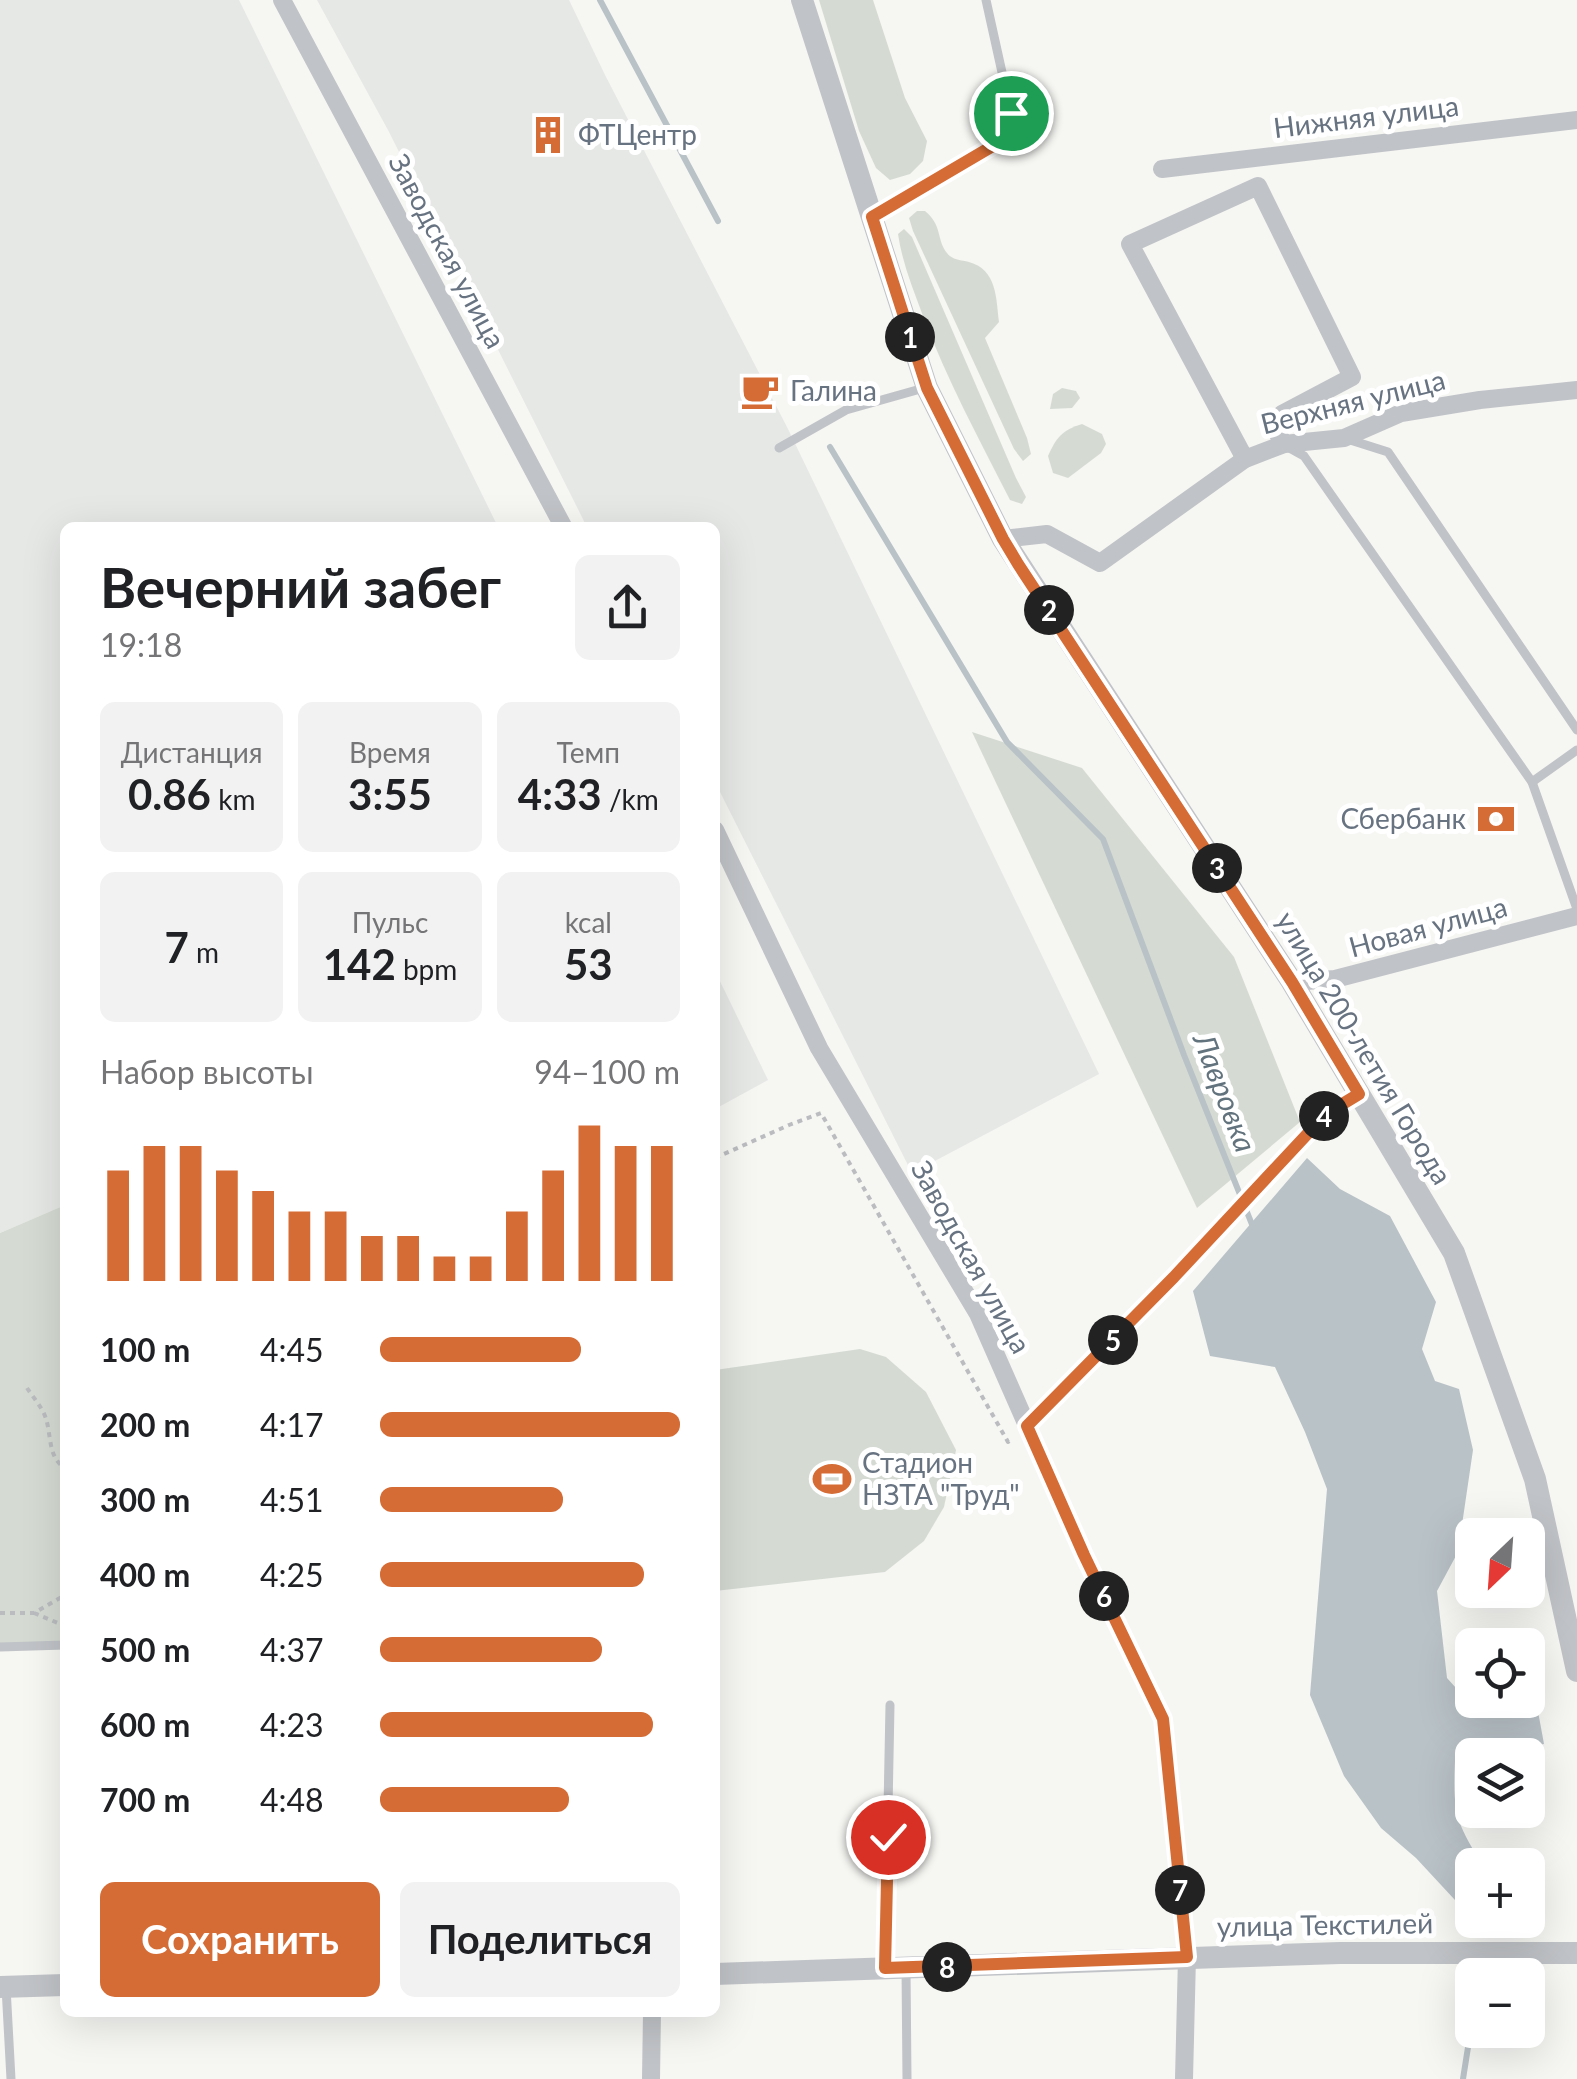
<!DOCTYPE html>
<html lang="ru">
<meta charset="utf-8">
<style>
:root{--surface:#fff;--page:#f2f2f2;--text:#202124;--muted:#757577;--accent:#d56c35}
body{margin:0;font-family:Lato,sans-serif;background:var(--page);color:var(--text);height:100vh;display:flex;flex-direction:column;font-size:38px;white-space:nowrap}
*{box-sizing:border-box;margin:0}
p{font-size:32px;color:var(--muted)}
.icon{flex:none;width:55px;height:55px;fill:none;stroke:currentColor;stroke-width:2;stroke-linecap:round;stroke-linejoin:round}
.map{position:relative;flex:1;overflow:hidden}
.side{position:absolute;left:60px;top:522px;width:660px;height:1495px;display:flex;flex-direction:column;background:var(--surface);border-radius:15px;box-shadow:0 10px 40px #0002}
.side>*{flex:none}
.needle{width:65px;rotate:205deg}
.tools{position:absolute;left:1455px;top:1518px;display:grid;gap:20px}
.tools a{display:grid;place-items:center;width:90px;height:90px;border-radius:15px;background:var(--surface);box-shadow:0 10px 40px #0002;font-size:50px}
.pin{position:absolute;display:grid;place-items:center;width:85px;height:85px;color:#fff;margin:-42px;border:5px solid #fff;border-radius:50%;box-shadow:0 2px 10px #0007}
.km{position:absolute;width:50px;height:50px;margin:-25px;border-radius:50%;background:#222;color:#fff;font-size:28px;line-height:50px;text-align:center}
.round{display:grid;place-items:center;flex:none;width:105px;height:105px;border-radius:15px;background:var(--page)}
.head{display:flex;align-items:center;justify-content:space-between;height:170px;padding:0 40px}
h1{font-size:55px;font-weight:700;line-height:75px}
.stats{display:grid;grid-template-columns:repeat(3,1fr);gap:15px;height:170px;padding:10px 40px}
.stats div{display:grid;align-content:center;border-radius:15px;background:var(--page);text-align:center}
.stats b{font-size:42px;font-weight:700}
.stats small{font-size:28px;font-weight:400}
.stats p{font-size:28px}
.chart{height:280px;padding:20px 40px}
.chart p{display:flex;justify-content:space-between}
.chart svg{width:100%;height:180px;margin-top:10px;stroke:var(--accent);stroke-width:6}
.button{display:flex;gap:20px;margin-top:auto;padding:20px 40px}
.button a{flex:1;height:115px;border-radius:15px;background:var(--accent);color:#fff;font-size:40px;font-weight:700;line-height:115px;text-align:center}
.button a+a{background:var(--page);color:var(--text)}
ul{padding:0 40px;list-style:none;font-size:32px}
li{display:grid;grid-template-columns:160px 120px 1fr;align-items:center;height:75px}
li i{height:25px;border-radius:12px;background:var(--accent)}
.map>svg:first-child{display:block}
.built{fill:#e6e8e6}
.green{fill:#d5dbd3}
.water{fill:#b9c2c7}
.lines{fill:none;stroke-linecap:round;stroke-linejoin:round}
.stream{stroke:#b9c2c7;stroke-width:6}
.path{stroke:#babcbf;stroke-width:4;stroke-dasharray:5 5;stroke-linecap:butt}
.service{stroke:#c0c3c7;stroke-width:9}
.minor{stroke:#c0c3c7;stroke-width:18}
.tertiary{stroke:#c0c3c7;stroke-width:22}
.route-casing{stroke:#fff;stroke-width:20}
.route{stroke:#d56c35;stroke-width:12}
.labels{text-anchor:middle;stroke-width:10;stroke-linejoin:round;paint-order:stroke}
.street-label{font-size:28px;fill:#687382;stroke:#fff}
.poi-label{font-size:28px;fill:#687382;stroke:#fff;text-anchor:start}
.water-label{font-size:30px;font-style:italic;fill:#63737e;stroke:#fff}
</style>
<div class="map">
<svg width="1577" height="2079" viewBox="0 0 1577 2079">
<rect width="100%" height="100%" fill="#f6f6f3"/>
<!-- built -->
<g class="built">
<polygon points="0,0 239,0 498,527 65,528 65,1205 0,1233"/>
<polygon points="317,0 569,0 605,75 788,429 1099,1074 912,1173 715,782 715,528 587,527 388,130"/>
<polygon points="715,971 768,1080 715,1109"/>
</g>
<!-- green -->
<g class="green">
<polygon points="819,0 873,0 905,98 927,141 923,161 910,174 890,180 876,168 859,131"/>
<path d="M917 211H925C943 226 936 239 947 253 952 260 961 260 969 262 997 270 996 297 999 322L985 338 1027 438 1031 454 1023 461 1014 449 913 231 909 218Z"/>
<path d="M904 229 912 237 1016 478 1026 497 1022 504 1010 500C979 439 947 380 923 316 913 289 902 262 898 234Z"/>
<polygon points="1062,388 1076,391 1080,398 1072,408 1050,409 1053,394"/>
<path d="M1082 424 1102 434 1106 444 1101 453 1068 478 1053 473 1048 456C1056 438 1062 430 1082 424Z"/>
<polygon points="972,732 1082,768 1234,957 1300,1122 1197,1208"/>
<polygon points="65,1205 65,1641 0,1647 0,1233"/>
<polygon points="860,1349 886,1357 926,1392 956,1450 944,1507 924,1541 885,1572 715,1591 715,1370"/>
</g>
<!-- water -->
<path class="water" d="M1307 1158 1340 1189 1390 1216 1436 1302 1422 1349 1435 1381 1459 1389 1473 1450 1458 1552 1437 1591 1447 1678 1465 1698 1500 1710 1537 1706 1544 1744 1492 1755H1472V1758L1455 1761C1453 1812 1455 1822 1483 1865H1472V1912L1467 1913 1416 1858 1381 1828 1344 1776 1310 1695 1327 1489 1305 1432 1275 1367 1210 1356 1193 1291Z"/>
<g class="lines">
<!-- stream -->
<g class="stream">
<polyline points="600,0 718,221"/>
<polyline points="830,447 1007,742 1103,839 1184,1055 1253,1227"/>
<polyline points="1463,2079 1472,2022"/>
</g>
<!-- path -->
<g class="path">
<polyline points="715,1158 789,1125 821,1113 1008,1442 1012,1438"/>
<path d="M27 1388C33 1397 41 1406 45 1416 52 1434 47 1457 65 1468"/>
<polyline points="1041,1411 1174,1277 1326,1113 1342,1104"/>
<polyline points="0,1613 34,1613 65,1595"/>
<polyline points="34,1613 65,1626"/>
</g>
<!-- service -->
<g class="service">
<polyline points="872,216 1008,137 1011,113 986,0"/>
<polyline points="1347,439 1388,452 1577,730"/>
<polyline points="1286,446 1304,456 1532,782 1577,909"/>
<polyline points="779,448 846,410 924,388"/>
<polyline points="1532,782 1577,750"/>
<polyline points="0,1647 65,1645"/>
<polyline points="885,1966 890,1705"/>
<polyline points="906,1968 907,2079"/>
<polyline points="6,1987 11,2079"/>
</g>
<!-- minor -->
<g class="minor">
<polyline points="282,0 564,528"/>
<polyline points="1162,169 1577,120"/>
<polyline points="1245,459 1130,244 1258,186 1352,377 1282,414 1275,429 1284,444"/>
<polyline points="1003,539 1047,534 1100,563 1245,459 1284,444 1344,438 1401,413 1480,400 1577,390"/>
<polyline points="715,830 819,1048 978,1314 1084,1555 1163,1719 1187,1957 1184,2079"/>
<polyline points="1292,982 1335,979 1577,916"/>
<polyline points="651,2079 652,2012"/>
</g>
<!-- tertiary -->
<g class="tertiary">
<polyline points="802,0 927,388 1003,539 1292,982 1454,1253 1535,1479 1577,1671"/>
<polyline points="715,1974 1340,1953 1577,1953"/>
<polyline points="0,1987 65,1985"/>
</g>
</g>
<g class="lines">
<!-- route casing -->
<g class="route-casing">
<polyline id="route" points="888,1837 885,1968 1187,1957 1163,1719 1084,1555 1027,1426 1174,1277 1326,1114 1359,1094 1292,982 1018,564 1003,539 927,388 872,217 1008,137 1011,113"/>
</g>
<!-- route -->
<use href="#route" class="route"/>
</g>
<!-- icons -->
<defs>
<g id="building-bare" transform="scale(3)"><path d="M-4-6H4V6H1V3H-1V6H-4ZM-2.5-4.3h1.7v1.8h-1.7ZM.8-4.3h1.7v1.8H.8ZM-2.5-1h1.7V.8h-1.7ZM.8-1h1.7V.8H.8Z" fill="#d56c35" stroke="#fff" stroke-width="2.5" paint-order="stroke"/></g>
<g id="cafe-bare" transform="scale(3)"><path d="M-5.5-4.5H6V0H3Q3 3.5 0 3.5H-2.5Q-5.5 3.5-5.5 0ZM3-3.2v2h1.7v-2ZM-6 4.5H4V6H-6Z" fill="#d56c35" stroke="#fff" stroke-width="2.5" paint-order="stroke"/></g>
<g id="bank-bare" transform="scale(3)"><path d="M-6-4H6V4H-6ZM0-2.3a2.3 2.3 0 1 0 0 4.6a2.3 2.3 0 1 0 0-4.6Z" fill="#d56c35" stroke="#fff" stroke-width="2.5" paint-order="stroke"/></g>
<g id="stadium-bare" transform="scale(3)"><path d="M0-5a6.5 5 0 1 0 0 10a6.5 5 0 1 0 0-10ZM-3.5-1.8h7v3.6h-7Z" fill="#d56c35" stroke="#fff" stroke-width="2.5" paint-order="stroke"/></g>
</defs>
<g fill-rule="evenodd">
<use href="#building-bare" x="548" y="135"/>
<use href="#cafe-bare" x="760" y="391"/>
<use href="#bank-bare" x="1496" y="819"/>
<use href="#stadium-bare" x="832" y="1479"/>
</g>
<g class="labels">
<!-- street labels -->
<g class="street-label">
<text transform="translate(1366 117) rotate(-7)" y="10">Нижняя улица</text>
<text transform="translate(447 251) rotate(62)" y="10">Заводская улица</text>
<text transform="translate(1353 402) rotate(-14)" y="10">Верхняя улица</text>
<text transform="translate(1428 927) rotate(-15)" y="10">Новая улица</text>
<text transform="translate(1364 1048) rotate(59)" y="10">улица 200-летия Города</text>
<text transform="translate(971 1257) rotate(61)" y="10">Заводская улица</text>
<text transform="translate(1325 1925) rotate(-1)" y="10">улица Текстилей</text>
</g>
<!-- poi labels -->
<g class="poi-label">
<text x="578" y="145">ФТЦентр</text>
<text x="790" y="401">Галина</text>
<text x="1466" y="829" text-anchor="end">Сбербанк</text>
<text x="862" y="1473">Стадион<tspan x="862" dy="32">НЗТА "Труд"</tspan></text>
</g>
<!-- water labels -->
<g class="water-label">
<text transform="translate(1224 1093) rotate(69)" y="10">Лавровка</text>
</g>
</g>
</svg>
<div class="tools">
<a><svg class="needle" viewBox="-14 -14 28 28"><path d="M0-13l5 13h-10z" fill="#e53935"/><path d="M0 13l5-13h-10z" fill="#757577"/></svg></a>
<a><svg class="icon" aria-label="locate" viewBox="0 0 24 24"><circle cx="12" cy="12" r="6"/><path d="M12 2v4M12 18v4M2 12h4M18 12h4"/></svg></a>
<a><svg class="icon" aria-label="layers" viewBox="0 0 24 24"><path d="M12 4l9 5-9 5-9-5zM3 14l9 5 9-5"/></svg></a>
<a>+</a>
<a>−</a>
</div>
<div class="pin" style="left:1011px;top:113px;background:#1e9e55"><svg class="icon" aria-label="arrive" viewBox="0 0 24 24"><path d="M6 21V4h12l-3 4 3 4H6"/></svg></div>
<div class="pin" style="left:888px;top:1837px;background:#d93025"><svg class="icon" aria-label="check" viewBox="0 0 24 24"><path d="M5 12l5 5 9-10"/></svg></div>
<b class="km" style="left:910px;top:337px">1</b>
<b class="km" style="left:1049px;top:610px">2</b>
<b class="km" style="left:1217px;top:868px">3</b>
<b class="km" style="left:1324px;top:1116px">4</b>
<b class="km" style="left:1113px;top:1340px">5</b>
<b class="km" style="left:1104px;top:1596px">6</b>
<b class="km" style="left:1180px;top:1890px">7</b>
<b class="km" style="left:947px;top:1967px">8</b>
<section class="side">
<div class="head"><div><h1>Вечерний забег</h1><p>19:18</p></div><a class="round"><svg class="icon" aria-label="share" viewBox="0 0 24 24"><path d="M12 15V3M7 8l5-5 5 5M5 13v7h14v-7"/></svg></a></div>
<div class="stats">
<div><p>Дистанция</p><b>0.86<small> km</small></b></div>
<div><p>Время</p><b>3:55</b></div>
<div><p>Темп</p><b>4:33<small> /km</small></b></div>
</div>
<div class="stats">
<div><b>7<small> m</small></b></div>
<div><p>Пульс</p><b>142<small> bpm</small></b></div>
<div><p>kcal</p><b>53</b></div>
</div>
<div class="chart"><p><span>Набор высоты</span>94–100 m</p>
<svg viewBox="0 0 160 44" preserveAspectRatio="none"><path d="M5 44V17M15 44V11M25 44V11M35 44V17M45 44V22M55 44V27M65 44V27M75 44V33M85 44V33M95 44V38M105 44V38M115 44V27M125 44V17M135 44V6M145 44V11M155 44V11"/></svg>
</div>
<ul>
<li><b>100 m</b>4:45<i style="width:67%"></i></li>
<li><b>200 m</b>4:17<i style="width:100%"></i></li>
<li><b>300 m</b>4:51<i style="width:61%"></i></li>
<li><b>400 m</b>4:25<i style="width:88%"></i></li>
<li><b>500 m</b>4:37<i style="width:74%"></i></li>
<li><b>600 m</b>4:23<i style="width:91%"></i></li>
<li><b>700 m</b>4:48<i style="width:63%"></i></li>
</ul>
<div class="button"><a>Сохранить</a><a>Поделиться</a></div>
</section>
</div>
